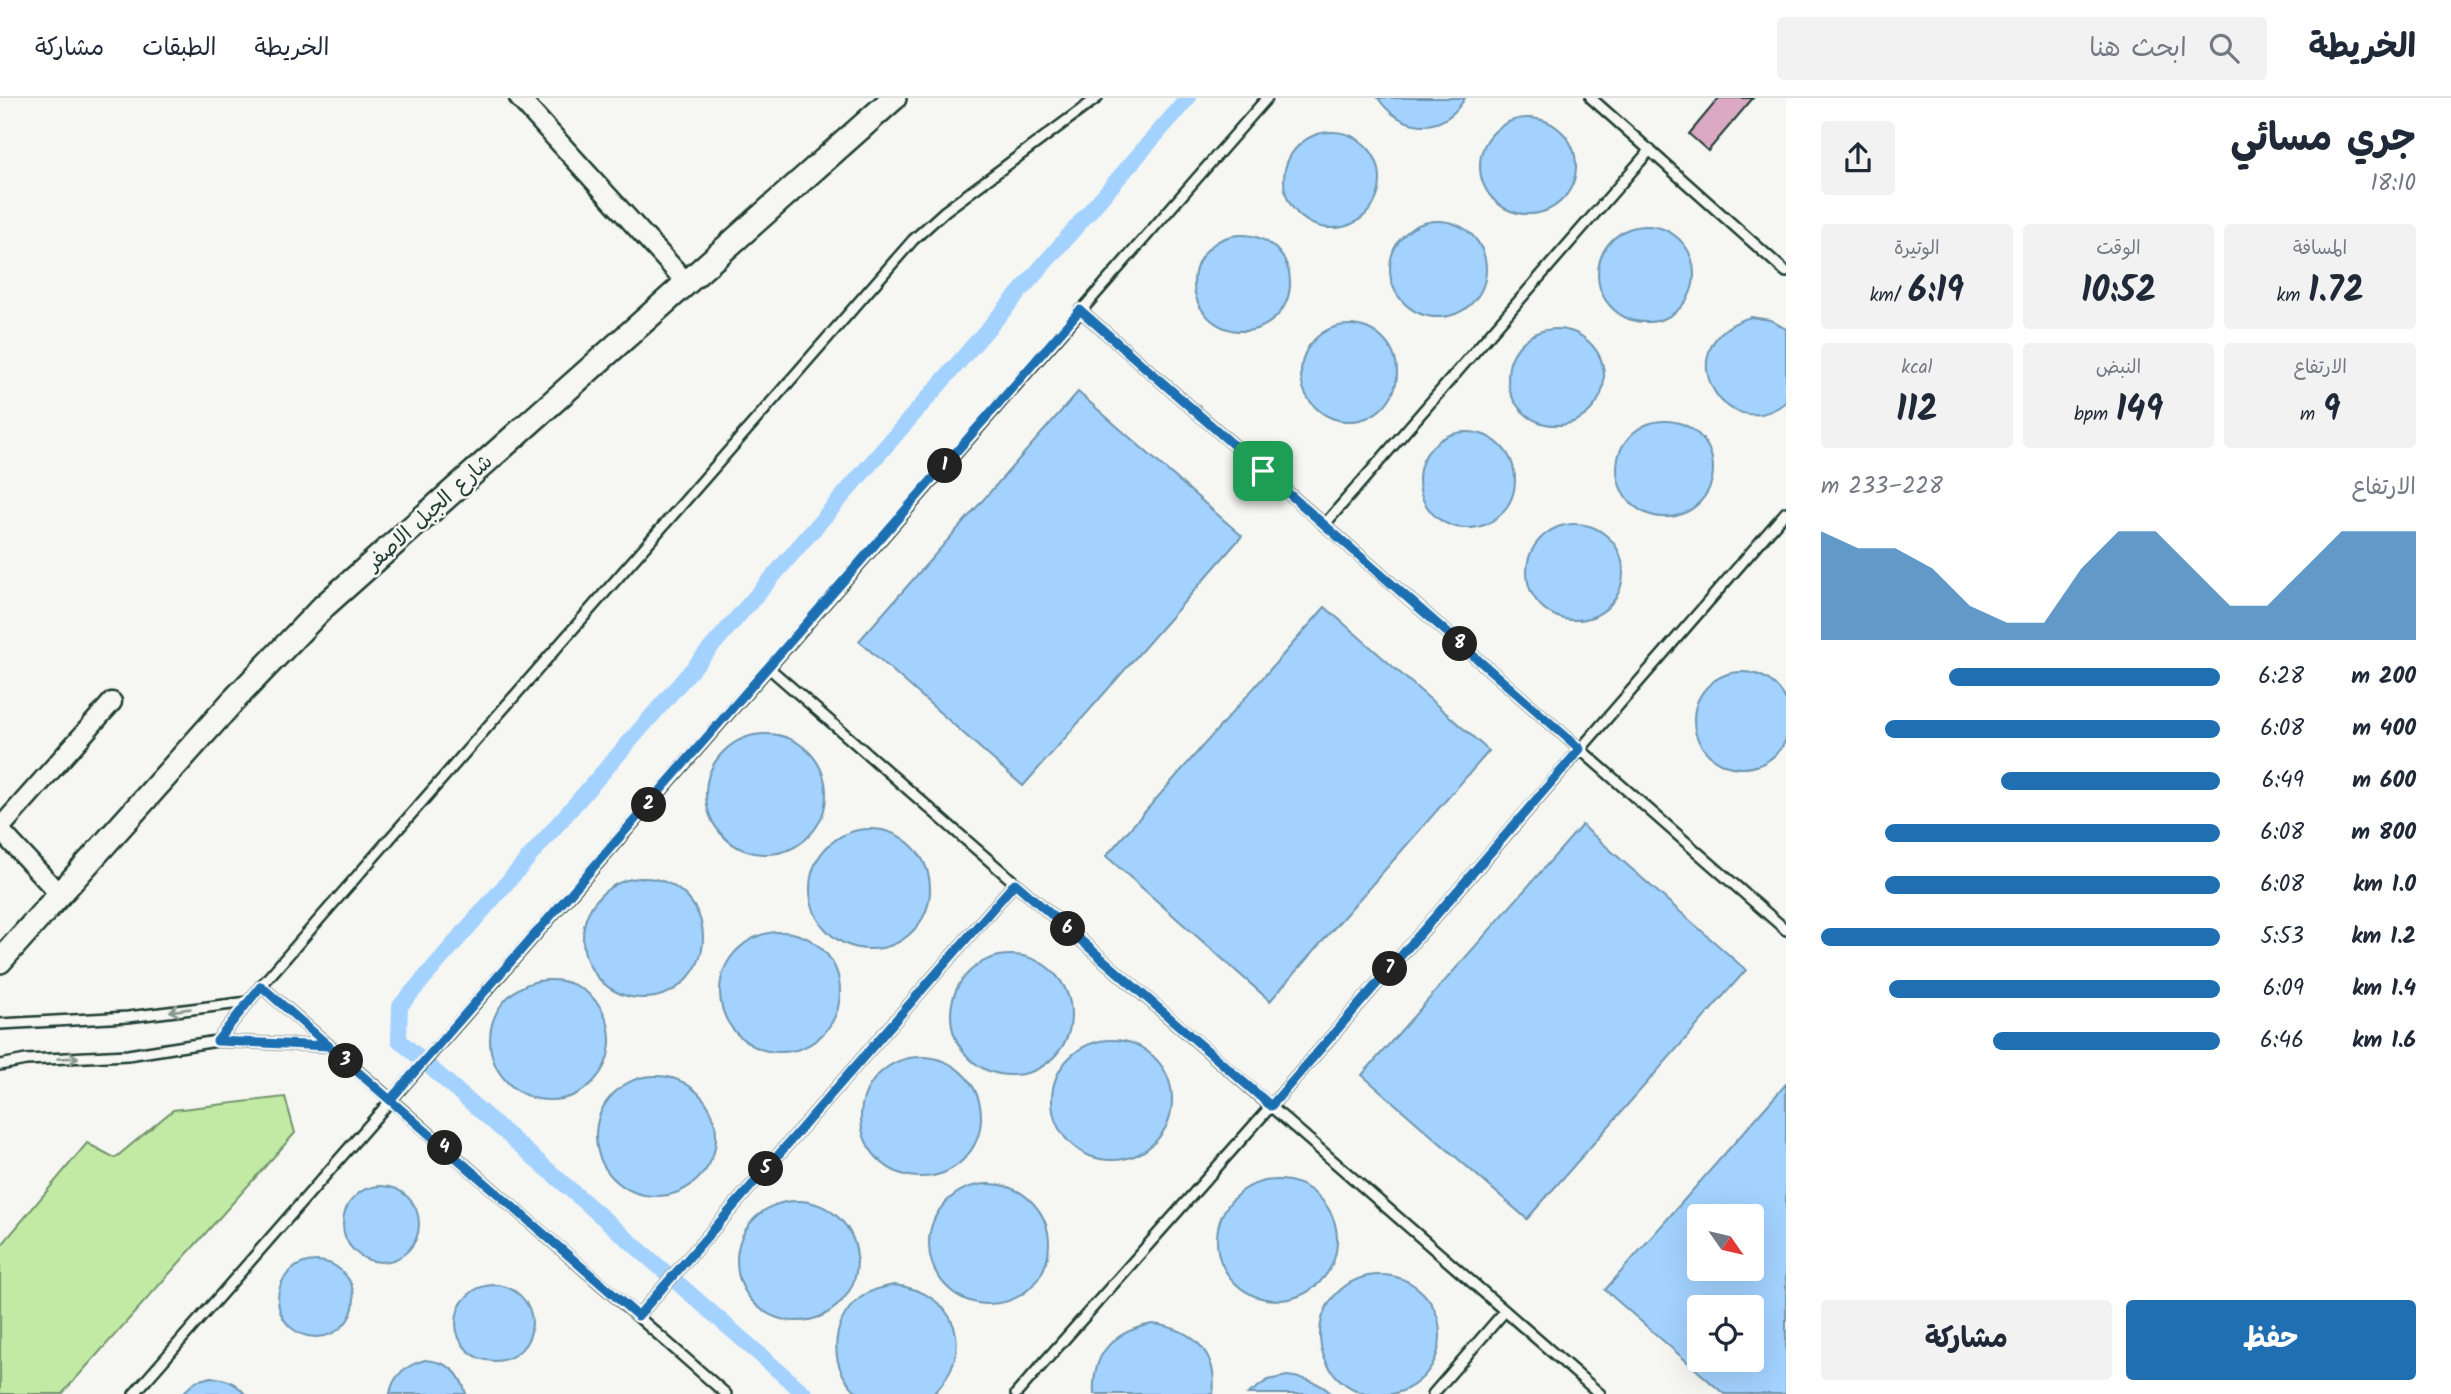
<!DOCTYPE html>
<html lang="ar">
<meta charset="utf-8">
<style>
:root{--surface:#fff;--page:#f2f2f3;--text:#1f2937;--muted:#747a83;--line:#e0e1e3;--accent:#1f6fb2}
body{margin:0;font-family:Kalam,"Playpen Sans Arabic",sans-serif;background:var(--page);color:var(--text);direction:rtl;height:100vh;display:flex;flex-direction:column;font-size:26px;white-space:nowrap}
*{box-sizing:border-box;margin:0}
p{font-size:23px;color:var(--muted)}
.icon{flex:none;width:38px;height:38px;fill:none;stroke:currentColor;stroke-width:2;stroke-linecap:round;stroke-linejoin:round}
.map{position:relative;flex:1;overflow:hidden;direction:ltr}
.details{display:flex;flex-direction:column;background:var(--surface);width:665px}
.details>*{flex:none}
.needle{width:46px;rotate:124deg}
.buttons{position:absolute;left:1687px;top:1106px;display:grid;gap:14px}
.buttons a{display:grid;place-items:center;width:77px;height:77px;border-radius:7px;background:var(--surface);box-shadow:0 7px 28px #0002;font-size:35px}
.pin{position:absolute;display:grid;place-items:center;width:60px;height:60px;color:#fff;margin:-30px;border-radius:14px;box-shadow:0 4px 10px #0006}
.km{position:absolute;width:35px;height:35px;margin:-18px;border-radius:50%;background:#222;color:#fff;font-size:19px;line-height:35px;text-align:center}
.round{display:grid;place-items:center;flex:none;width:74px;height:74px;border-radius:7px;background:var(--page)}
.head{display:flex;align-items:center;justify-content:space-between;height:119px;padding:0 35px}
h1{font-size:38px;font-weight:700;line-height:52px}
.figures{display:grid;grid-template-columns:repeat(3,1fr);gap:10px;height:119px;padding:7px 35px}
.figures div{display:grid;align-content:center;border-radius:7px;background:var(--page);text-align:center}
.figures b{font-size:35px;font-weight:700}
.figures small{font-size:19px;font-weight:400}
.figures p{font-size:19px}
.chart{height:196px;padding:14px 35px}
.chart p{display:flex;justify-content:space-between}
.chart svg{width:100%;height:126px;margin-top:7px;fill:var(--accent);opacity:.7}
.action{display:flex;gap:14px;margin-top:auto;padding:14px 35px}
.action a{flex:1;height:80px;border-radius:7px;background:var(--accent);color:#fff;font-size:28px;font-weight:700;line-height:80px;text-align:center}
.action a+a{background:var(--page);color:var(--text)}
ul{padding:0 35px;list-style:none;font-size:23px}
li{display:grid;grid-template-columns:112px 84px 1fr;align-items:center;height:52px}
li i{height:18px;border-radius:9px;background:var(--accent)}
header{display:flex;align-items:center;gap:42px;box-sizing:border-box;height:98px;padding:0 35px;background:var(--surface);border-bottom:2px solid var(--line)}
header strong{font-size:33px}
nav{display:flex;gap:38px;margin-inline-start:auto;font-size:24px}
.search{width:490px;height:63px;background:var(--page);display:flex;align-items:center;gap:18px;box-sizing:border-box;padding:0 24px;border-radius:7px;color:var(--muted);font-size:26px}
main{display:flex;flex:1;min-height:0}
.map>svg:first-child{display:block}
.green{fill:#c3eaa4;stroke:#71946c;stroke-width:2}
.water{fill:#a3d2ff;stroke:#6e96ae;stroke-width:2;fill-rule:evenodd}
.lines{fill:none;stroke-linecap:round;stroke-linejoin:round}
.canal{stroke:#a3d2ff;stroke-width:16}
.building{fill:#dca9c4;stroke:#1f3d34;stroke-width:2}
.service-casing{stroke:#1f3d34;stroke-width:14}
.minor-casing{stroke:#1f3d34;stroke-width:23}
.tertiary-casing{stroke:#1f3d34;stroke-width:28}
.service{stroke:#f6f6f2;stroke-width:9}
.minor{stroke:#f6f6f2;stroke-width:18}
.tertiary{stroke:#f6f6f2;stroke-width:23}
.oneway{stroke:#8a9a93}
.route-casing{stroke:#fff;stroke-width:14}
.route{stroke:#1f6fb2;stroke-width:9}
.labels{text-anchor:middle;stroke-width:5;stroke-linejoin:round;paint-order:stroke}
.street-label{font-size:21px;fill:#1f3d34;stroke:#f6f6f2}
</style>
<header>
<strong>الخريطة</strong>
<div class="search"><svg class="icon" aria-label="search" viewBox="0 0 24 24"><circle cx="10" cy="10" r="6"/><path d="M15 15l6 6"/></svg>ابحث هنا</div>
<nav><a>الخريطة</a><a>الطبقات</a><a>مشاركة</a></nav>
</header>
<main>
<section class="details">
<div class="head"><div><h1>جري مسائي</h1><p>18:10</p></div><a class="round"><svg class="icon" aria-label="share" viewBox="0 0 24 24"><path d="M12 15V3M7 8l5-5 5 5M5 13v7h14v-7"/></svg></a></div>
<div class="figures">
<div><p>المسافة</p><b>1.72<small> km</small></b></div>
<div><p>الوقت</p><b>10:52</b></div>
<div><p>الوتيرة</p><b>6:19<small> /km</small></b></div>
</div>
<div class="figures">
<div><p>الارتفاع</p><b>9<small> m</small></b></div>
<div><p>النبض</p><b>149<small> bpm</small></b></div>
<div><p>kcal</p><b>112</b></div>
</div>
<div class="chart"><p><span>الارتفاع</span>228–233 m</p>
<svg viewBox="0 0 160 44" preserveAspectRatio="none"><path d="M0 44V6L10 12L20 12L30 19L40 32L50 38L60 38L70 19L80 6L90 6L100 19L110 32L120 32L130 19L140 6L150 6L160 6V44z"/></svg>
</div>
<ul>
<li><b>200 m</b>6:28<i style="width:68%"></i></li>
<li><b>400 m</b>6:08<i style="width:84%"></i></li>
<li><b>600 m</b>6:49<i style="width:55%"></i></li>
<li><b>800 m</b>6:08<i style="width:84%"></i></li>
<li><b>1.0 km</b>6:08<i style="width:84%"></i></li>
<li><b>1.2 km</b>5:53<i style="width:100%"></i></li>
<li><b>1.4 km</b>6:09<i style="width:83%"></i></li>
<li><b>1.6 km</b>6:46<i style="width:57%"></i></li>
</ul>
<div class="action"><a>حفظ</a><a>مشاركة</a></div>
</section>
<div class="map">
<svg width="1786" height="1296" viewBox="0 0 1786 1296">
<rect width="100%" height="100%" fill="#f6f6f2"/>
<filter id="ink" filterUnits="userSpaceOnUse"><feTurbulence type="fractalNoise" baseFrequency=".0143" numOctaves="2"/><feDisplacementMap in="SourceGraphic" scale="14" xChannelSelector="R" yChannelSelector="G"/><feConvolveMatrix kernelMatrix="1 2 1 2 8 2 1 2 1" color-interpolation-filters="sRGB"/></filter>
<g filter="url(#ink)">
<!-- green -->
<polygon class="green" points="285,999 295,1035 62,1296 0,1296 0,1149 87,1045 115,1060 173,1012"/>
<!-- water -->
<g class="water">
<path d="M1378 0H1465C1443 38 1401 34 1378 0Z"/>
<circle cx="1528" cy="68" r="48"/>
<circle cx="1332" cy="82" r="48"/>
<circle cx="1438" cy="171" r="48"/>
<circle cx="1646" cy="176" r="48"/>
<circle cx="1242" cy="185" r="48"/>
<path d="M1751 219 1770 222 1786 231V304C1724 353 1663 244 1751 219Z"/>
<circle cx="1349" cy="275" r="48"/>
<circle cx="1556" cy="279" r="48"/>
<polygon points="1078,294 1242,438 1023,688 859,543"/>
<circle cx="1665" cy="371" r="48"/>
<circle cx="1467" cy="382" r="48"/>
<circle cx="1575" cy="474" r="48"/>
<polygon points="1325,509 1489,653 1270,903 1106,758"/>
<circle cx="1742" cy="622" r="48"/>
<circle cx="766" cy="696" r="60"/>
<polygon points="1582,727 1746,872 1527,1121 1362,977"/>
<circle cx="870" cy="791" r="60"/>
<circle cx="643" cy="840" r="60"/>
<circle cx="780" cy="894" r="60"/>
<circle cx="1011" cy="917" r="60"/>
<circle cx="550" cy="942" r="60"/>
<circle cx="1112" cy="1002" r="60"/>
<circle cx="921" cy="1019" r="60"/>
<circle cx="656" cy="1038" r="60"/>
<path d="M1786 986V1296H1724L1605 1192ZM1699 1118H1752V1171H1699ZM1699 1209H1752V1262H1699Z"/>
<circle cx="1277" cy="1142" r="60"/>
<circle cx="989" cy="1146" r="60"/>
<circle cx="381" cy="1126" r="38"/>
<circle cx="797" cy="1163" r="60"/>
<circle cx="316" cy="1201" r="38"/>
<circle cx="1380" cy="1237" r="60"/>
<circle cx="494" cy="1225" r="38"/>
<path d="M894 1187C956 1194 978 1252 933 1296H860C828 1274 829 1224 859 1201 869 1192 881 1190 894 1187Z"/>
<path d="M1152 1226C1191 1230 1219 1254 1213 1296H1094C1092 1255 1113 1234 1152 1226Z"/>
<path d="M425 1262C448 1264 460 1273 466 1296H390C393 1276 407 1267 425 1262Z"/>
<path d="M1287 1278C1305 1280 1319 1284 1332 1296H1248L1268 1282Z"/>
<path d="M211 1279C226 1281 235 1284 245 1296H182L196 1283Z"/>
</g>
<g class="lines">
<!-- canal -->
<polyline class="canal" points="805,1296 399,942 400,908 1188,0"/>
</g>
<!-- building -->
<polygon class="building" points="1719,0 1753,0 1708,53 1689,36"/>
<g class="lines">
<!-- service casing -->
<g class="service-casing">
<g id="service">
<polyline points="1591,0 1786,174"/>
<polyline points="1080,212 1786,832"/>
<polyline points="1324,427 1650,52"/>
<polyline points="769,570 1600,1296"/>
<polyline points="261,888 726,1296"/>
<polyline points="0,926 128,919 248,904"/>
<polyline points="217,943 261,888 913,142 945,113 1097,0"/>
<polyline points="0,967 26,962 128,957 217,943 328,948"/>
<polyline points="638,1218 1015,785"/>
<polyline points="134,1296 1267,0"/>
<polyline points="1016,1296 1271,1008 1786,414"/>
<polyline points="1433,1296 1505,1213"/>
</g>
</g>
<!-- minor casing -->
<g class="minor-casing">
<g id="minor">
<polyline points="519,0 686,184"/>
<polyline points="0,730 112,604"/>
<polyline points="0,732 60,797"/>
</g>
</g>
<!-- tertiary casing -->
<g class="tertiary-casing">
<polyline id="tertiary" points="0,863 232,604 324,508 894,0"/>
</g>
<!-- service -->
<use href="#service" class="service"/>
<!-- minor -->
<use href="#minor" class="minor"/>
<!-- tertiary -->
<use href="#tertiary" class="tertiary"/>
</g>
<!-- one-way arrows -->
<defs><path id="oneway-shaft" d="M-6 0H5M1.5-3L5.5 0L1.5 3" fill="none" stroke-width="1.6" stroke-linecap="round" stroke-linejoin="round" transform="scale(1.75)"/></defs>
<g class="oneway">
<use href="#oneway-shaft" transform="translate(180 912) rotate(173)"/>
<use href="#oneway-shaft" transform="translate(68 960) rotate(-3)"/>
</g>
</g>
<g class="lines" filter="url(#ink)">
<!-- route casing -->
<g class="route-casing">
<polyline id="route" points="1263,373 1080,212 390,1002 261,888 217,943 328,948 638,1218 1015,785 1271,1008 1580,651 1263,373"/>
</g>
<!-- route -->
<use href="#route" class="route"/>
</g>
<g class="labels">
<!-- street labels -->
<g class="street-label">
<text transform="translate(429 414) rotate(-42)" y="7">شارع الجبل الاصفر</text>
</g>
</g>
</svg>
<div class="buttons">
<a><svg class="needle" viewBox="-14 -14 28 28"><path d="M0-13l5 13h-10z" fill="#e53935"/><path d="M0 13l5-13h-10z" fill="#747a83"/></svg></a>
<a><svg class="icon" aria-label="locate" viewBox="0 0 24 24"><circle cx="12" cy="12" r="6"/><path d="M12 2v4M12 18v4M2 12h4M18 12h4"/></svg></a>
</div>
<div class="pin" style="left:1263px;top:373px;background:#1e9e55"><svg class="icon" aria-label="arrive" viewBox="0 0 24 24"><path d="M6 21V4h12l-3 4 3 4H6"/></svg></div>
<b class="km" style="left:945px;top:368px">1</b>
<b class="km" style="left:649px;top:707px">2</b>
<b class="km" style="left:346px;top:963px">3</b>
<b class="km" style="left:445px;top:1050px">4</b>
<b class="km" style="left:766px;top:1071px">5</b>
<b class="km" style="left:1068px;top:831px">6</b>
<b class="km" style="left:1390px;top:871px">7</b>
<b class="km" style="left:1460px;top:546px">8</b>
</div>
</main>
